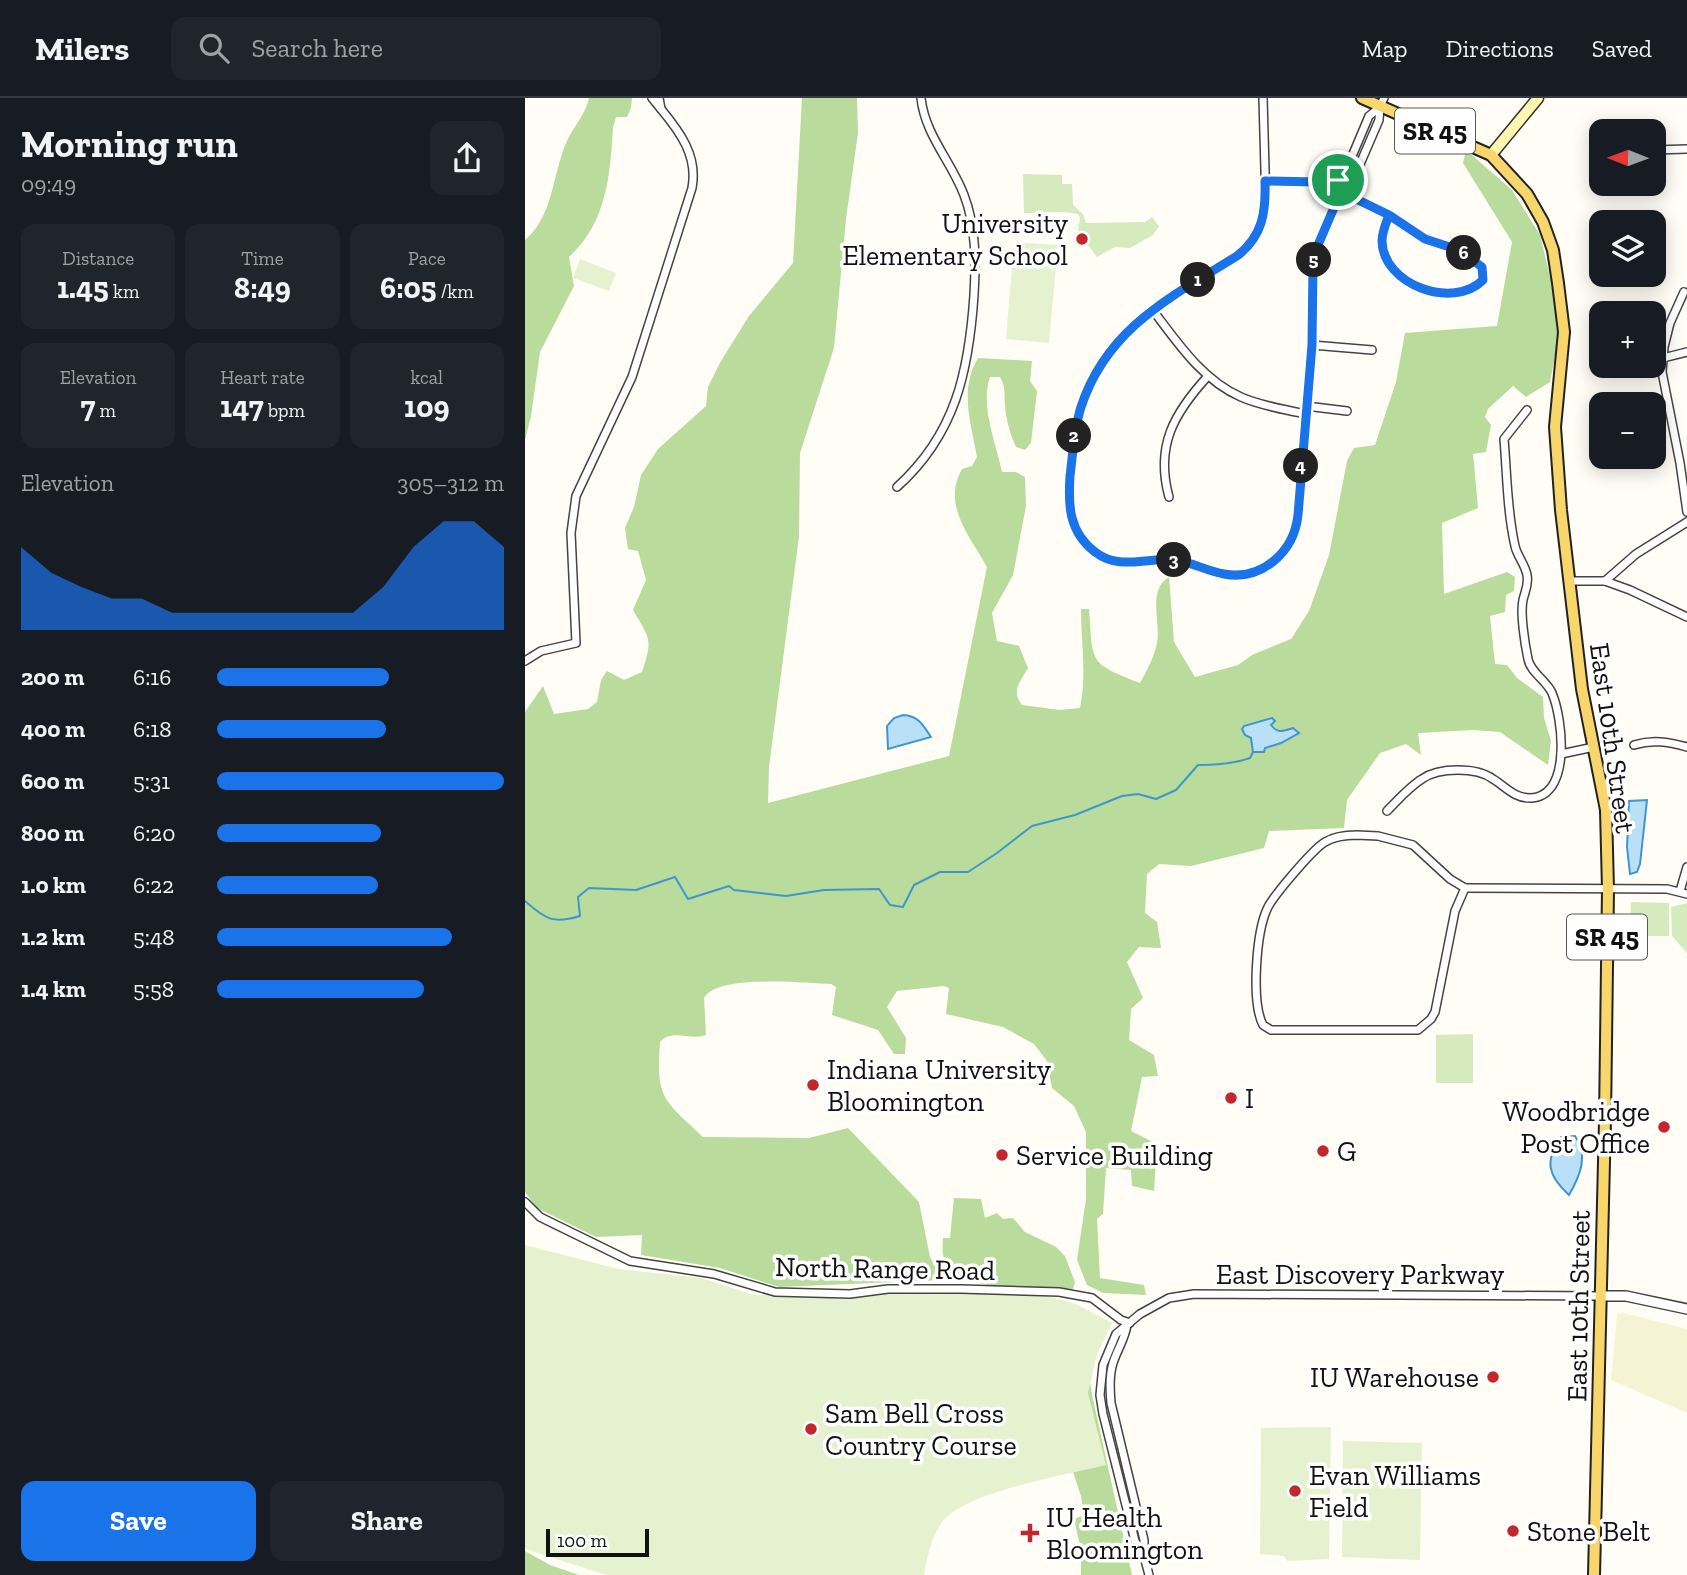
<!DOCTYPE html>
<meta charset="utf-8">
<style>
:root{--surface:#171b24;--page:#20242c;--text:#f1f3f6;--muted:#9ea1a6;--line:#363941;--accent:#1a73e8}
body{margin:0;font-family:"Zilla Slab",serif;background:var(--page);color:var(--text);height:100vh;display:flex;flex-direction:column;font-size:26px;white-space:nowrap}
*{box-sizing:border-box;margin:0}
p{font-size:23px;color:var(--muted)}
.icon{flex:none;width:38px;height:38px;fill:none;stroke:currentColor;stroke-width:2;stroke-linecap:round;stroke-linejoin:round}
.map{position:relative;flex:1;overflow:hidden}
.drawer{display:flex;flex-direction:column;background:var(--surface);width:525px}
.drawer>*{flex:none}
.needle{width:46px;rotate:271deg}
.fabs{position:absolute;left:1064px;top:21px;display:grid;gap:14px}
.fabs a{display:grid;place-items:center;width:77px;height:77px;border-radius:14px;background:var(--surface);box-shadow:0 4px 18px #0003;font-size:35px}
.scale{position:absolute;left:21px;bottom:18px;width:103px;box-sizing:border-box;padding-left:7px;border:4px solid #111;border-top:0;font-size:19px;line-height:24px;white-space:nowrap;color:#111;-webkit-text-stroke:5px #fff;paint-order:stroke}
.pin{position:absolute;display:grid;place-items:center;width:60px;height:60px;color:#fff;margin:-30px;border:4px solid #fff;border-radius:50%;box-shadow:0 2px 7px #0007}
.km{position:absolute;width:35px;height:35px;margin:-18px;border-radius:50%;background:#222;color:#fff;font-size:19px;line-height:35px;text-align:center}
.round{display:grid;place-items:center;flex:none;width:74px;height:74px;border-radius:14px;background:var(--page)}
.summary{display:flex;align-items:center;justify-content:space-between;height:119px;padding:0 21px}
h1{font-size:38px;font-weight:700;line-height:52px}
.metrics{display:grid;grid-template-columns:repeat(3,1fr);gap:10px;height:119px;padding:7px 21px}
.metrics div{display:grid;align-content:center;border-radius:14px;background:var(--page);text-align:center}
.metrics b{font-size:30px;font-weight:700}
.metrics small{font-size:19px;font-weight:400}
.metrics p{font-size:19px}
.chart{height:196px;padding:14px 21px}
.chart p{display:flex;justify-content:space-between}
.chart svg{width:100%;height:126px;margin-top:7px;fill:var(--accent);opacity:.7}
.cta{display:flex;gap:14px;margin-top:auto;padding:14px 21px}
.cta a{flex:1;height:80px;border-radius:14px;background:var(--accent);color:#fff;font-size:28px;font-weight:700;line-height:80px;text-align:center}
.cta a+a{background:var(--page);color:var(--text)}
ul{padding:0 21px;list-style:none;font-size:23px}
li{display:grid;grid-template-columns:112px 84px 1fr;align-items:center;height:52px}
li i{height:18px;border-radius:9px;background:var(--accent)}
header{display:flex;align-items:center;gap:42px;box-sizing:border-box;height:98px;padding:0 35px;background:var(--surface);border-bottom:2px solid var(--line)}
header strong{font-size:33px}
nav{display:flex;gap:38px;margin-inline-start:auto;font-size:24px}
.search{width:490px;height:63px;background:var(--page);display:flex;align-items:center;gap:18px;box-sizing:border-box;padding:0 24px;border-radius:14px;color:var(--muted);font-size:26px}
main{display:flex;flex:1;min-height:0}
.map>svg:first-child{display:block}
.farmland{fill:#f6f3d4}
.green{fill:#d5ebbd}
.forest{fill:#b9dc9c;fill-rule:evenodd}
.pitch{fill:#e6f2cf}
.water{fill:#b9e0f7;stroke:#3f96cf;stroke-width:2}
.lines{fill:none;stroke-linecap:round;stroke-linejoin:round}
.stream{stroke:#3f96cf;stroke-width:2}
.minor-casing{stroke:#444;stroke-width:10}
.tertiary-casing{stroke:#444;stroke-width:12}
.secondary-casing{stroke:#333;stroke-width:13}
.primary-casing{stroke:#222;stroke-width:14}
.minor{stroke:#fff;stroke-width:7}
.tertiary{stroke:#fff;stroke-width:9}
.secondary{stroke:#fff6b0;stroke-width:10}
.primary{stroke:#f9d66b;stroke-width:10}
.route-casing{stroke:#fff;stroke-width:14}
.route{stroke:#1a73e8;stroke-width:9}
.poi-dot{fill:#c4262e;stroke:#fff;stroke-width:2.5}
.labels{text-anchor:middle;stroke-width:7;stroke-linejoin:round;paint-order:stroke}
.shield{fill:#fff;stroke:#585858;stroke-width:2}
.shield-label{font-size:26px;font-weight:bold;fill:#111}
.poi-label{font-size:28px;fill:#111;stroke:#fff;text-anchor:start}
.street-label{font-size:28px;fill:#111;stroke:#fff}
</style>
<header>
<strong>Milers</strong>
<div class="search"><svg class="icon" aria-label="search" viewBox="0 0 24 24"><circle cx="10" cy="10" r="6"/><path d="M15 15l6 6"/></svg>Search here</div>
<nav><a>Map</a><a>Directions</a><a>Saved</a></nav>
</header>
<main>
<section class="drawer">
<div class="summary"><div><h1>Morning run</h1><p>09:49</p></div><a class="round"><svg class="icon" aria-label="share" viewBox="0 0 24 24"><path d="M12 15V3M7 8l5-5 5 5M5 13v7h14v-7"/></svg></a></div>
<div class="metrics">
<div><p>Distance</p><b>1.45<small> km</small></b></div>
<div><p>Time</p><b>8:49</b></div>
<div><p>Pace</p><b>6:05<small> /km</small></b></div>
</div>
<div class="metrics">
<div><p>Elevation</p><b>7<small> m</small></b></div>
<div><p>Heart rate</p><b>147<small> bpm</small></b></div>
<div><p>kcal</p><b>109</b></div>
</div>
<div class="chart"><p><span>Elevation</span>305–312 m</p>
<svg viewBox="0 0 160 44" preserveAspectRatio="none"><path d="M0 44V15L10 24L20 29L30 33L40 33L50 38L60 38L70 38L80 38L90 38L100 38L110 38L120 29L130 15L140 6L150 6L160 15V44z"/></svg>
</div>
<ul>
<li><b>200 m</b>6:16<i style="width:60%"></i></li>
<li><b>400 m</b>6:18<i style="width:59%"></i></li>
<li><b>600 m</b>5:31<i style="width:100%"></i></li>
<li><b>800 m</b>6:20<i style="width:57%"></i></li>
<li><b>1.0 km</b>6:22<i style="width:56%"></i></li>
<li><b>1.2 km</b>5:48<i style="width:82%"></i></li>
<li><b>1.4 km</b>5:58<i style="width:72%"></i></li>
</ul>
<div class="cta"><a>Save</a><a>Share</a></div>
</section>
<div class="map">
<svg width="1162" height="1477" viewBox="0 0 1162 1477">
<rect width="100%" height="100%" fill="#fffdf5"/>
<!-- farmland -->
<polygon class="farmland" points="1098,1215 1162,1231 1162,1315 1086,1282 1092,1216"/>
<!-- green -->
<g class="green">
<polygon points="498,76 537,77 537,86 547,86 548,107 558,116 561,125 620,124 627,119 634,128 628,137 605,150 590,149 572,159 553,133 555,120 553,116 538,114 499,115"/>
<polygon points="1106,804 1144,805 1144,838 1105,838"/>
<polygon points="1162,805 1162,855 1147,838 1146,809"/>
<polygon points="948,936 948,985 911,985 911,937"/>
</g>
<!-- forest -->
<g class="forest">
<path d="M64 0H107L106 10 102 19H91L88 29C85 78 82 124 44 159L49 188 15 254 6 318 0 342V142C29 117 27 76 42 43 48 29 61 16 64 0Z"/>
<path d="M277 0H332L333 35 321 121 309 250 275 355 274 438 244 669 243 705 424 658 462 469C444 437 417 407 437 371L447 368 452 359C446 326 434 291 453 260L507 263 505 283 512 293 506 345 500 352 491 349C485 336 481 321 480 308 479 296 481 289 475 279H465C455 308 471 345 477 374H491L500 379 501 408 488 477 467 515 472 543 494 548 503 570C495 584 486 593 497 607L535 612 555 610C562 577 556 545 556 511H564C568 565 563 565 615 585 622 572 629 560 632 545 636 524 622 492 644 479L649 544 670 579 713 567 727 557 766 541 784 513 804 457 822 363 829 350 850 347 871 284 880 235 972 228 987 144 938 65 941 52 987 92 1015 137 1028 191 1033 243 1025 284 1001 299 988 288 963 311 960 319 966 327 961 354 948 356 953 410 917 425 919 496 982 474 990 479 989 493 981 497 980 514 965 518 970 566 982 567 992 580 1018 599 1019 620 1026 643 1023 667 975 634 948 632 893 635 896 657 881 646 855 655 822 702 819 730 744 733 739 750 666 768 634 766 622 776 620 815 632 824 636 850 614 849 602 864 618 900 606 911 604 942 629 957 633 978 617 979 606 1033 632 1046 629 1093 607 1088 606 1072 581 1070 578 1116 572 1121 575 1180 619 1187 621 1197 578 1195 562 1187 552 1162 561 1101V1034L549 1008 527 990 522 963 509 946 478 929 421 916 424 890 419 888 372 893 362 909 381 940 380 956H369L353 932 307 917 311 889 306 886C280 885 192 876 179 900L181 937C166 943 147 930 135 944 131 1002 138 1001 178 1039L284 1040 323 1030 394 1104 405 1159 417 1182 254 1189 195 1170 116 1157 117 1137 71 1139 12 1110 0 1094V614L18 588 29 616 63 611 72 604 76 582 82 573 99 582 117 574C128 541 125 541 108 512L121 482 113 453 103 451 100 430 109 409 116 377 133 351 181 308 183 289 196 263 224 218 268 165ZM746 627 755 634 773 635C753 643 744 658 725 639 722 637 719 635 717 631Z"/>
<path d="M429 1100 456 1101 460 1120 472 1115 478 1121 488 1120 500 1134 531 1149 540 1158 550 1184 548 1191C514 1190 439 1197 420 1162 416 1155 418 1147 418 1140H425Z"/>
<polygon points="563,1269 567,1297 607,1477 556,1477 556,1452 549,1421 559,1417 556,1398 542,1355"/>
<polygon points="0,1453 25,1467 54,1477 0,1477"/>
</g>
<!-- pitch -->
<g class="pitch">
<polygon points="489,144 533,147 524,245 481,241"/>
<polygon points="55,161 91,175 84,193 48,180"/>
<path d="M0 1147 93 1171 176 1180 229 1197 511 1195 551 1206 587 1225 572 1256 563 1295 581 1367C540 1377 453 1392 423 1418 408 1430 402 1459 399 1477H81L0 1451Z"/>
<polygon points="806,1329 804,1461 762,1463 759,1458 735,1456 736,1330"/>
<polygon points="818,1343 897,1345 895,1462 817,1459"/>
</g>
<!-- water -->
<g class="water">
<path d="M378 617C394 618 398 627 406 639L363 651 362 628 369 620Z"/>
<path d="M747 620 750 623 746 627C753 636 758 633 768 630L774 635 756 645 740 650 739 654H728L726 640 720 637 717 631 719 628Z"/>
<polygon points="1122,702 1115,766 1112,774 1105,776 1102,749 1104,703"/>
<path d="M1050 1038C1064 1057 1055 1078 1044 1097 1023 1078 1019 1063 1036 1039Z"/>
</g>
<g class="lines">
<!-- stream -->
<path class="stream" d="M0 803C21 822 29 826 55 818L53 799 64 790 111 792 150 779 163 801 204 788 209 792 261 798 299 792 354 791 365 807 378 809 389 787 415 774H443L472 755 507 728 550 717 597 698 613 696 631 701 651 692 673 667C692 667 708 666 725 660L728 654"/>
<!-- minor casing -->
<g class="minor-casing">
<g id="minor">
<polyline points="127,0 136,11 134,0"/>
<path d="M738 0 741 108C739 123 734 136 724 147 715 158 702 164 690 172 662 189 631 206 606 229 559 273 545 336 544 399 543 434 569 465 605 465 619 466 633 460 647 462 665 463 681 473 699 476 737 483 769 454 773 417L787 247 788 167 795 141 812 105"/>
<polyline points="1129,52 1162,51"/>
<polyline points="817,82 844,18 855,9"/>
<circle cx="816" cy="94" r="12"/>
<polyline points="740,84 792,84 805,89"/>
<polyline points="826,87 854,22 855,8 859,0"/>
<polyline points="827,99 864,117"/>
<path d="M864 117C877 125 888 135 901 142 922 152 944 151 958 171V182C928 211 863 189 857 148 856 137 860 127 864 117Z"/>
<polyline points="1159,194 1145,225 1139,249 1137,274 1155,365 1162,414"/>
<path d="M627 211C652 244 677 282 716 299 736 308 759 311 780 316"/>
<polyline points="787,247 847,252"/>
<polyline points="1138,260 1162,254"/>
<polyline points="781,308 822,313"/>
<path d="M372 389C431 336 444 272 449 197 451 164 451 128 439 97 426 63 400 37 396 0"/>
<path d="M644 399C630 348 649 315 683 278"/>
<polyline points="1044,483 1080,483 1105,492 1162,519"/>
<polyline points="1080,483 1111,456 1162,424"/>
<path d="M0 563 16 553 51 545 46 435 51 398 107 279 167 90C173 58 155 34 136 11"/>
<path d="M1109 647C1128 641 1143 644 1162 649"/>
<polyline points="1036,656 1069,649"/>
<path d="M862 713C873 702 884 689 897 681 914 669 952 669 968 681 981 689 989 700 1005 700 1047 699 1038 621 1027 595 1022 583 1005 574 1003 561 1000 547 995 515 998 502 1000 493 1004 487 1002 477 1000 466 992 458 990 448 982 413 982 376 979 341L1002 312"/>
<path d="M832 737 853 738 888 747 925 781 940 790 930 813 910 914 906 921 893 932H746L738 927C726 904 731 833 743 809 750 796 788 751 800 744 810 738 822 737 832 737Z"/>
<polyline points="940,790 1142,791 1162,796"/>
<polyline points="1155,793 1162,769"/>
<polyline points="0,1104 15,1119 105,1163 189,1176 250,1194 325,1196 363,1191 436,1191 534,1194 567,1200 596,1222 605,1225"/>
<path d="M602 1227C600 1241 592 1252 588 1265 584 1278 585 1292 586 1305L619 1442V1457"/>
<polyline points="624,1477 619,1458 610,1443 578,1316 575,1297 578,1267 591,1236 615,1216 644,1200 669,1196 1076,1198"/>
</g>
</g>
<!-- tertiary casing -->
<g class="tertiary-casing">
<polyline id="tertiary" points="1076,1198 1101,1198 1162,1211"/>
</g>
<!-- secondary casing -->
<g class="secondary-casing">
<polyline id="secondary" points="966,57 1013,0"/>
</g>
<!-- primary casing -->
<g class="primary-casing">
<polyline id="primary" points="837,0 966,57 1002,96 1018,124 1028,152 1033,185 1039,234 1030,329 1036,412 1057,591 1081,712 1083,791 1080,1022 1069,1477"/>
</g>
<!-- minor -->
<use href="#minor" class="minor"/>
<!-- tertiary -->
<use href="#tertiary" class="tertiary"/>
<!-- secondary -->
<use href="#secondary" class="secondary"/>
<!-- primary -->
<use href="#primary" class="primary"/>
</g>
<g class="lines">
<!-- route casing -->
<g class="route-casing">
<path id="route" d="M813 82 805 89 792 84 740 83C741 114 738 138 712 158 646 199 582 230 556 309 549 331 548 355 545 378 543 408 544 434 570 454 595 473 620 459 648 462 665 463 681 473 699 476 737 483 769 454 773 417L787 247 788 167 793 147 811 105H820L827 99 864 117 900 141 934 152 957 169 958 182C928 212 858 187 857 143 857 134 861 125 864 117L827 99 826 86 820 82H813"/>
</g>
<!-- route -->
<use href="#route" class="route"/>
</g>
<!-- markers -->
<g class="poi-dot">
<circle cx="557" cy="141" r="7"/>
<circle cx="288" cy="987" r="7"/>
<circle cx="706" cy="1000" r="7"/>
<circle cx="1139" cy="1029" r="7"/>
<circle cx="798" cy="1053" r="7"/>
<circle cx="477" cy="1057" r="7"/>
<circle cx="968" cy="1279" r="7"/>
<circle cx="286" cy="1331" r="7"/>
<circle cx="770" cy="1393" r="7"/>
<circle cx="988" cy="1433" r="7"/>
<path d="M501.5 1424.5h7v7h7v7h-7v7h-7v-7h-7v-7h7z"/>
</g>
<g class="labels">
<!-- shield labels -->
<g class="shield">
<rect x="870" y="10.5" width="80" height="45" rx="5"/>
<rect x="1042" y="816.5" width="80" height="45" rx="5"/>
</g>
<g class="shield-label">
<text x="910" y="42">SR 45</text>
<text x="1082" y="848">SR 45</text>
</g>
<!-- poi labels -->
<g class="poi-label">
<text x="543" y="135" text-anchor="end">University<tspan x="543" dy="32">Elementary School</tspan></text>
<text x="302" y="981">Indiana University<tspan x="302" dy="32">Bloomington</tspan></text>
<text x="720" y="1010">I</text>
<text x="1125" y="1023" text-anchor="end">Woodbridge<tspan x="1125" dy="32">Post Office</tspan></text>
<text x="812" y="1063">G</text>
<text x="491" y="1067">Service Building</text>
<text x="954" y="1289" text-anchor="end">IU Warehouse</text>
<text x="300" y="1325">Sam Bell Cross<tspan x="300" dy="32">Country Course</tspan></text>
<text x="784" y="1387">Evan Williams<tspan x="784" dy="32">Field</tspan></text>
<text x="521" y="1429">IU Health<tspan x="521" dy="32">Bloomington</tspan></text>
<text x="1002" y="1443">Stone Belt</text>
</g>
<!-- street labels -->
<g class="street-label">
<text transform="translate(1088 640) rotate(82)" y="10">East 10th Street</text>
<text transform="translate(360 1170) rotate(1)" y="10">North Range Road</text>
<text x="835" y="1186">East Discovery Parkway</text>
<text transform="translate(1053 1208) rotate(-89)" y="10">East 10th Street</text>
</g>
</g>
</svg>
<div class="fabs">
<a><svg class="needle" viewBox="-14 -14 28 28"><path d="M0-13l5 13h-10z" fill="#e53935"/><path d="M0 13l5-13h-10z" fill="#9ea1a6"/></svg></a>
<a><svg class="icon" aria-label="layers" viewBox="0 0 24 24"><path d="M12 4l9 5-9 5-9-5zM3 14l9 5 9-5"/></svg></a>
<a>+</a>
<a>−</a>
</div>
<div class="scale">100 m</div>
<div class="pin" style="left:813px;top:82px;background:#1e9e55"><svg class="icon" aria-label="arrive" viewBox="0 0 24 24"><path d="M6 21V4h12l-3 4 3 4H6"/></svg></div>
<b class="km" style="left:673px;top:182px">1</b>
<b class="km" style="left:549px;top:338px">2</b>
<b class="km" style="left:649px;top:462px">3</b>
<b class="km" style="left:776px;top:368px">4</b>
<b class="km" style="left:789px;top:162px">5</b>
<b class="km" style="left:939px;top:155px">6</b>
</div>
</main>
